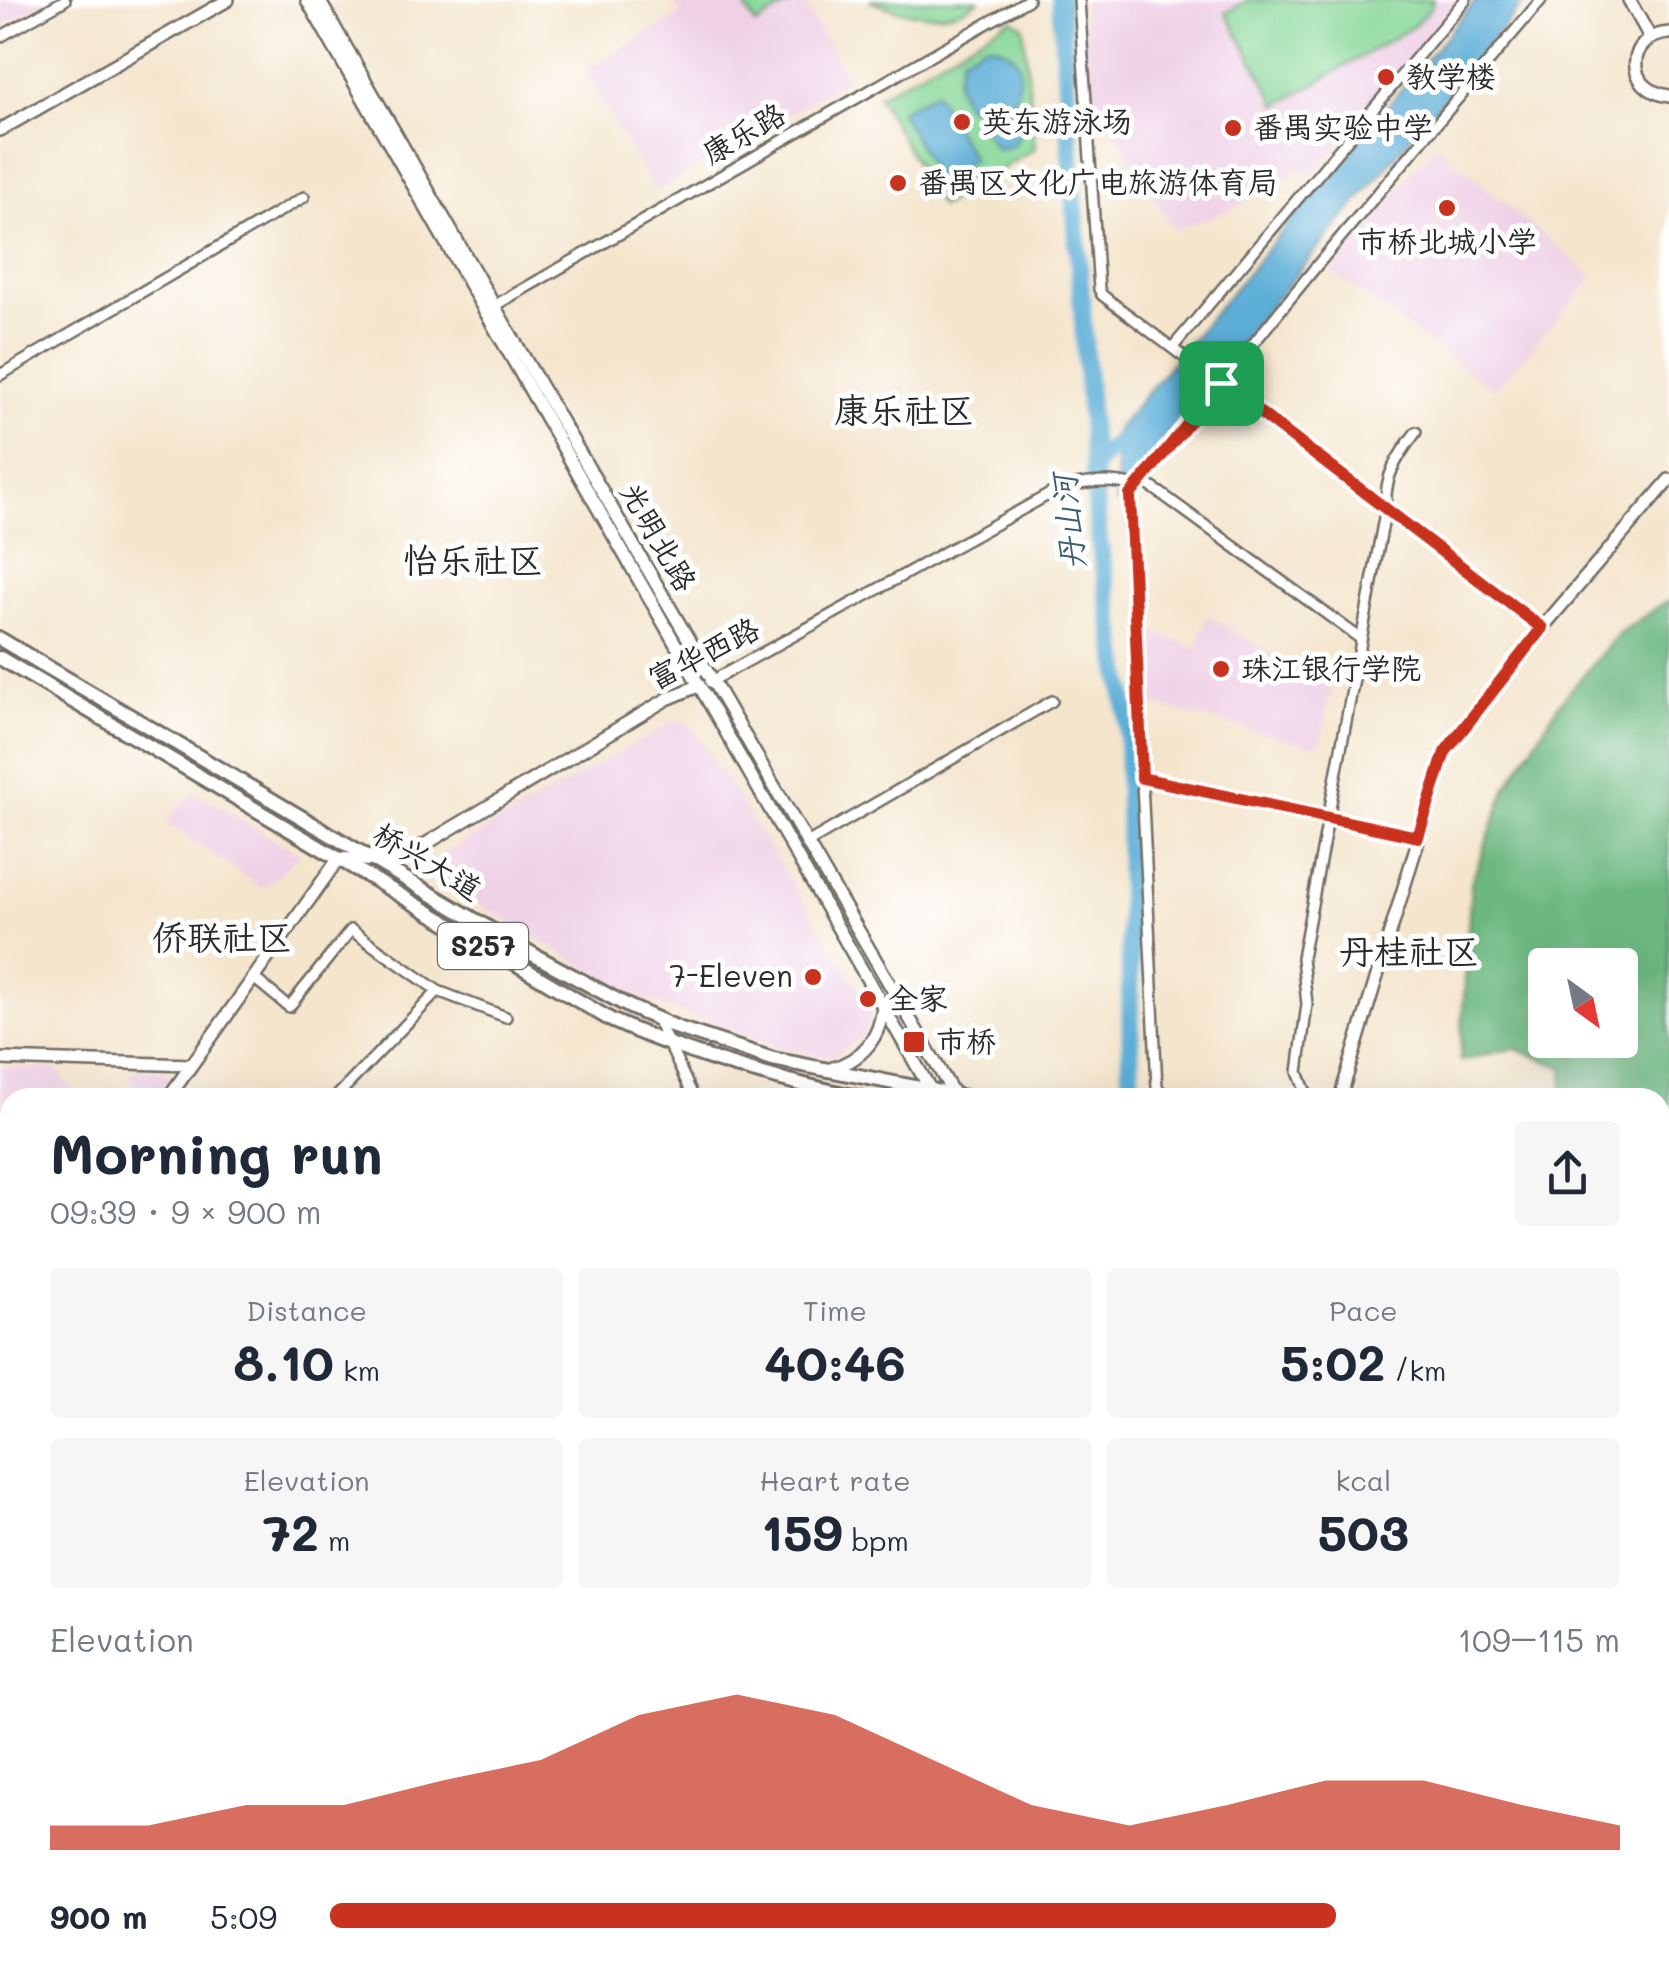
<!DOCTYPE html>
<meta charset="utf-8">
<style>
:root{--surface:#fff;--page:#f6f6f7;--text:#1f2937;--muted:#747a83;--accent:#c8321e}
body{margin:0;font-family:Mali,"LXGW WenKai TC",sans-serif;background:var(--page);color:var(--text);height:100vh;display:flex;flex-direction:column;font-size:38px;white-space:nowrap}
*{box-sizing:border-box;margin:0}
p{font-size:32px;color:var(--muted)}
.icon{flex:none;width:55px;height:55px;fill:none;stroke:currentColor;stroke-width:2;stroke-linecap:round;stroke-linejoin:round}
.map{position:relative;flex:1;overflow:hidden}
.sheet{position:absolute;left:0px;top:1088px;width:1670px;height:888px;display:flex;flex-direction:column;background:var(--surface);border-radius:30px 30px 0 0;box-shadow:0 10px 40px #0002}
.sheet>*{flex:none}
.needle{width:65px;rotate:147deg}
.buttons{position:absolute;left:1528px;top:948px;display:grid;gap:20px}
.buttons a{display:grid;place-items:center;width:110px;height:110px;border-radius:10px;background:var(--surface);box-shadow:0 10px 40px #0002;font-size:50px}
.pin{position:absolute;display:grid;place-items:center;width:85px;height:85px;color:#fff;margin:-42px;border-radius:20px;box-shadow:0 5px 15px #0006}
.round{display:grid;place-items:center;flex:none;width:105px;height:105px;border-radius:10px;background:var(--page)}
.head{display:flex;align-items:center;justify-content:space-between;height:170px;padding:0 50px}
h1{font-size:55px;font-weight:700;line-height:75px}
.metrics{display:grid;grid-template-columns:repeat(3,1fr);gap:15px;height:170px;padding:10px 50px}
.metrics div{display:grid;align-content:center;border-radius:10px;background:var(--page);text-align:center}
.metrics b{font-size:50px;font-weight:700}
.metrics small{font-size:28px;font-weight:400}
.metrics p{font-size:28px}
.chart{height:280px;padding:20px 50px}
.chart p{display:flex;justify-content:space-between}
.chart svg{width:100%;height:180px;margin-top:10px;fill:var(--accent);opacity:.7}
ul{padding:0 50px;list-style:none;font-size:32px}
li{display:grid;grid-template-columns:160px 120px 1fr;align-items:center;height:75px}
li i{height:25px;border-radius:12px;background:var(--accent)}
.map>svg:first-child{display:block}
.built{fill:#efd0e6}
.green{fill:#86d797;stroke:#588161;stroke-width:2.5}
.forest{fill:#6cb880;stroke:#4c7256;stroke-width:2.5;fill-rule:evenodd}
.water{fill:#5caed7;stroke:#446c81;stroke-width:2.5}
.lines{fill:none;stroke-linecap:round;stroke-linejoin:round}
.river{stroke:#5caed7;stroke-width:18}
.street-casing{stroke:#716c63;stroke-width:14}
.secondary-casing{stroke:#716c63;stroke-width:16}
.primary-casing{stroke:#716c63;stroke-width:18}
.street{stroke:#fff;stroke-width:9}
.secondary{stroke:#fff;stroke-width:11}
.primary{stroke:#fff;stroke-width:12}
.route-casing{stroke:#fff;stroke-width:20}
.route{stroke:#c8321e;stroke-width:12}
.poi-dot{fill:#c8321e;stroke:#fff;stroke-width:4}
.labels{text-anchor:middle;stroke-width:10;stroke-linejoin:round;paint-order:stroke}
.shield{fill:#fff;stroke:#6b6b6b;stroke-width:2.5}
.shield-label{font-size:28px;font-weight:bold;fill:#2b2b2b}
.poi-label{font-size:30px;fill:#2b2b2b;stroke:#fff;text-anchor:start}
.street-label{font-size:30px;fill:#2b2b2b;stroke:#fff}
.water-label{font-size:32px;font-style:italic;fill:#3f5f70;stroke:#fff}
.quarter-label{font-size:35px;fill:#2b2b2b;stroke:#fff}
</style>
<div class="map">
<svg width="1669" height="1973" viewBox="0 0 1669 1973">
<rect width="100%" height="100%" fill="#fff"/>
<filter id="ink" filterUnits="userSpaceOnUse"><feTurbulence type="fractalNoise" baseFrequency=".01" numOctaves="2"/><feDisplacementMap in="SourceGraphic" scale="20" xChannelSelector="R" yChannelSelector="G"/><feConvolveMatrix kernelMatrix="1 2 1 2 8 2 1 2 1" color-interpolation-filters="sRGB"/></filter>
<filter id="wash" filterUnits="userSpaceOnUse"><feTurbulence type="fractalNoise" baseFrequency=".0048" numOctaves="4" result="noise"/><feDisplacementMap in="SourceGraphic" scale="40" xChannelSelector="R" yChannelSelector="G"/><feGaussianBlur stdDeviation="2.25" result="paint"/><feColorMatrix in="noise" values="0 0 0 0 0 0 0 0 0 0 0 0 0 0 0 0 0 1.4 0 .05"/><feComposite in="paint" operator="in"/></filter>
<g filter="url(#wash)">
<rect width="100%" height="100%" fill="#f4e5cc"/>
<!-- built -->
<g class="built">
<polygon points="0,0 47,0 0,27"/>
<polygon points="673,0 802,0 848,79 655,192 584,71 681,14"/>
<polygon points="1083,0 1455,0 1458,5 1311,177 1298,170 1238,207 1174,230 1088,86"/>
<polygon points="1435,144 1594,278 1494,390 1332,272"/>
<polygon points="1207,615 1331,689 1321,740 1315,746 1143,703 1148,630 1197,649"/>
<polygon points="674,721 689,722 873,1011 864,1036 831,1057 780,1049 629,993 419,868"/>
<polygon points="194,792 205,798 300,854 263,889 166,822"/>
<polygon points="0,1067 56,1068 77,1097 10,1098 10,1142 0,1086"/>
<polygon points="156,1069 173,1079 159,1097 131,1097 138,1090 128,1071"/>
</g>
<!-- green -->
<g class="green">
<polygon points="741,0 789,0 791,3 756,25"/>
<path d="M869 0H979C947 24 903 15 869 0Z"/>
<polygon points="1247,0 1433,0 1431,7 1414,26 1278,105 1226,13"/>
<polygon points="1011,19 1023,25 1035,148 940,207 878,96"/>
</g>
<!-- forest -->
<path class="forest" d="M1669 600V1135L1660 1142V1098L1562 1097 1564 1068 1514 1048 1460 1061 1471 883 1507 787 1559 704 1619 633ZM1545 965H1620V1040H1545Z"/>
<!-- water -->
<g class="water">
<polygon points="1476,0 1526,0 1204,385 1117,502 1116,430"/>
<path d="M986 44C1024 50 1025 69 1013 101L1023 117 1024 127 1012 146 997 149 984 131C985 115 982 109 965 105L956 82 962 57Z"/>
<polygon points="935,92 973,159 938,181 900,111"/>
</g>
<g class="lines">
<!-- river -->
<g class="river">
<polyline points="1060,0 1098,534 1127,713 1131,1098"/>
<polyline points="1093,467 1131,428"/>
<polyline points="1660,1676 1669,1683"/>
<polyline points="1607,1965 1608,1973"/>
</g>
</g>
</g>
<g filter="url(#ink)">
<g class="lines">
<!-- street casing -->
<g class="street-casing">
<g id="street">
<polyline points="1079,0 1099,289 1102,295 1542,628"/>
<polyline points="0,37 65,0"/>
<polyline points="492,307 1028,0"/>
<polyline points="1173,347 1465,0"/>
<polyline points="0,375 304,197"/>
<polyline points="1139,484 1319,263 1541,0"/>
<path d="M710 682 1057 490C1080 482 1110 479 1134 486"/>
<polyline points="1142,778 1418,837"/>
<polyline points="807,843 1052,701"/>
<polyline points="255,979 289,1007 351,930 438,991 506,1017"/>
<polyline points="658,1021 694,1098"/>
<polyline points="335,1098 438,991"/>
<polyline points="1166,1098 1157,1087 1129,519 1130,495 1134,486 1147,484 1159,492 1361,639"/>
<path d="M1308 1098 1298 1072 1307 1004 1302 958 1386 507C1384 476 1397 457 1416 432"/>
<polyline points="1660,1531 1669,1520"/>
<polyline points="0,1535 10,1532"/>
<polyline points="0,1897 10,1894"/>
<polyline points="485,1965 488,1973"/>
<polyline points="1022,1965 1024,1973"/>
</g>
</g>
<!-- secondary casing -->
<g class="secondary-casing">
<g id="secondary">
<polyline points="307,0 933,1094"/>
<polyline points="319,0 504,323 956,1098"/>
<polyline points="1629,0 1650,37"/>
<path d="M1669 33C1625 36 1624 90 1669 96"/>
<polyline points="0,130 228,0"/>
<polyline points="0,1059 191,1065"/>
<path d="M830 1069C862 1060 881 1038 883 1004"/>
<polyline points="168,1098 339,858 376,861 404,857 667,699 698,686"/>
<polyline points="1340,1098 1445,752 1542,628 1669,480"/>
<polyline points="0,1252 10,1257"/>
<polyline points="0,1307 10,1299"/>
<polyline points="0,1622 10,1818"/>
<polyline points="11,1965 11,1973"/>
<polyline points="28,1965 29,1973"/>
<polyline points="1267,1973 1285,1965"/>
<polyline points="1297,1973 1314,1965"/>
<polyline points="1348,1973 1367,1965"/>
</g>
</g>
<!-- primary casing -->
<g class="primary-casing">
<g id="primary">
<polyline points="0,639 534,955 630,1007 678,1028 773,1059 970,1098"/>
<path d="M0 658 611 1020C692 1057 776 1080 862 1098"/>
<polyline points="1660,1256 1669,1261"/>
<polyline points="1660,1277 1669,1282"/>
<polyline points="1660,1808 1669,1801"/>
<polyline points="1660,1836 1669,1832"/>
<polyline points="1440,1965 1445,1973"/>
<polyline points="1471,1965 1475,1973"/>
<polyline points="1491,1973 1492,1965"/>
</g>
</g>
<!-- street -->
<use href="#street" class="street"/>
<!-- secondary -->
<use href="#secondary" class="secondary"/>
<!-- primary -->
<use href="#primary" class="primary"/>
</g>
</g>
<g class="lines" filter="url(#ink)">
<!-- route casing -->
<g class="route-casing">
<polygon id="route" points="1221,383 1542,628 1445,752 1418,837 1142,778 1130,495"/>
</g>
<!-- route -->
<use href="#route" class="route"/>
</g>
<!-- markers -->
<g class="poi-dot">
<circle cx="1386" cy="77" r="10"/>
<circle cx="962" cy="122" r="10"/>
<circle cx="1233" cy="128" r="10"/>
<circle cx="898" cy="183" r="10"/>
<circle cx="1447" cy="208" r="10"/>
<circle cx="1221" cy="669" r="10"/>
<circle cx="813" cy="977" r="10"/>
<circle cx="868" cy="999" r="10"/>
<rect x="902" y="1030" width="24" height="24" rx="5"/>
</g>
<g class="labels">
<!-- shield labels -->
<rect class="shield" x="438" y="923" width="90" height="46" rx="8"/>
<g class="shield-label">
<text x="483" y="956">S257</text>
</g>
<!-- poi labels -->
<g class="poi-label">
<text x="1406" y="87">教学楼</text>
<text x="982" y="132">英东游泳场</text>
<text x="1253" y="138">番禺实验中学</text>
<text x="918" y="193">番禺区文化广电旅游体育局</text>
<text x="1447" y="252" text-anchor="middle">市桥北城小学</text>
<text x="1241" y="679">珠江银行学院</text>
<text x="793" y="987" text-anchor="end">7-Eleven</text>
<text x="888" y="1009">全家</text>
<text x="936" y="1052">市桥</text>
</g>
<!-- street labels -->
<g class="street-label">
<text transform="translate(744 134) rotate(-30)" y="10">康乐路</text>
<text transform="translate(658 537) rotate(60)" y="10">光明北路</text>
<text transform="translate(704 654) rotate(-27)" y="10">富华西路</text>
<text transform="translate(427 862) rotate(31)" y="10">桥兴大道</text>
</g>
<!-- water labels -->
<g class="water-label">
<text transform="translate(1069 522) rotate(-96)" y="11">丹山河</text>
</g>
<!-- quarter labels -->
<g class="quarter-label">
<text x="904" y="423">康乐社区</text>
<text x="473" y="573">怡乐社区</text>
<text x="222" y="950">侨联社区</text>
<text x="1409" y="964">丹桂社区</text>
</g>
</g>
</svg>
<div class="buttons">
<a><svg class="needle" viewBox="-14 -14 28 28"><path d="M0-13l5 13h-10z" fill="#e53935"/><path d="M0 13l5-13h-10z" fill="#747a83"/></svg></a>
</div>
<div class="pin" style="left:1221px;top:383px;background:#1e9e55"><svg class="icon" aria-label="arrive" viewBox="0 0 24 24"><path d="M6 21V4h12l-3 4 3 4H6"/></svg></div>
<section class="sheet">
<div class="head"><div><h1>Morning run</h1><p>09:39 · 9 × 900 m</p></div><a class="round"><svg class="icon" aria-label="share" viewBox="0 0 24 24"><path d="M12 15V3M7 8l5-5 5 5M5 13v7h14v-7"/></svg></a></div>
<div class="metrics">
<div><p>Distance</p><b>8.10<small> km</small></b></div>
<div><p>Time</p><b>40:46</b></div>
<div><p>Pace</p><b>5:02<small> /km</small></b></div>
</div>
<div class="metrics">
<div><p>Elevation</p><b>72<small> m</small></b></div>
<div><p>Heart rate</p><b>159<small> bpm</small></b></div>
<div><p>kcal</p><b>503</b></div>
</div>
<div class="chart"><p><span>Elevation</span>109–115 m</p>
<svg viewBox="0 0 160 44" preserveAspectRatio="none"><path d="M0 44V38L10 38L20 33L30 33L40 27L50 22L60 11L70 6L80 11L90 22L100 33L110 38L120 33L130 27L140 27L150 33L160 38V44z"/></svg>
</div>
<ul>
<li><b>900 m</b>5:09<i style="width:78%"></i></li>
</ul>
</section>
</div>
